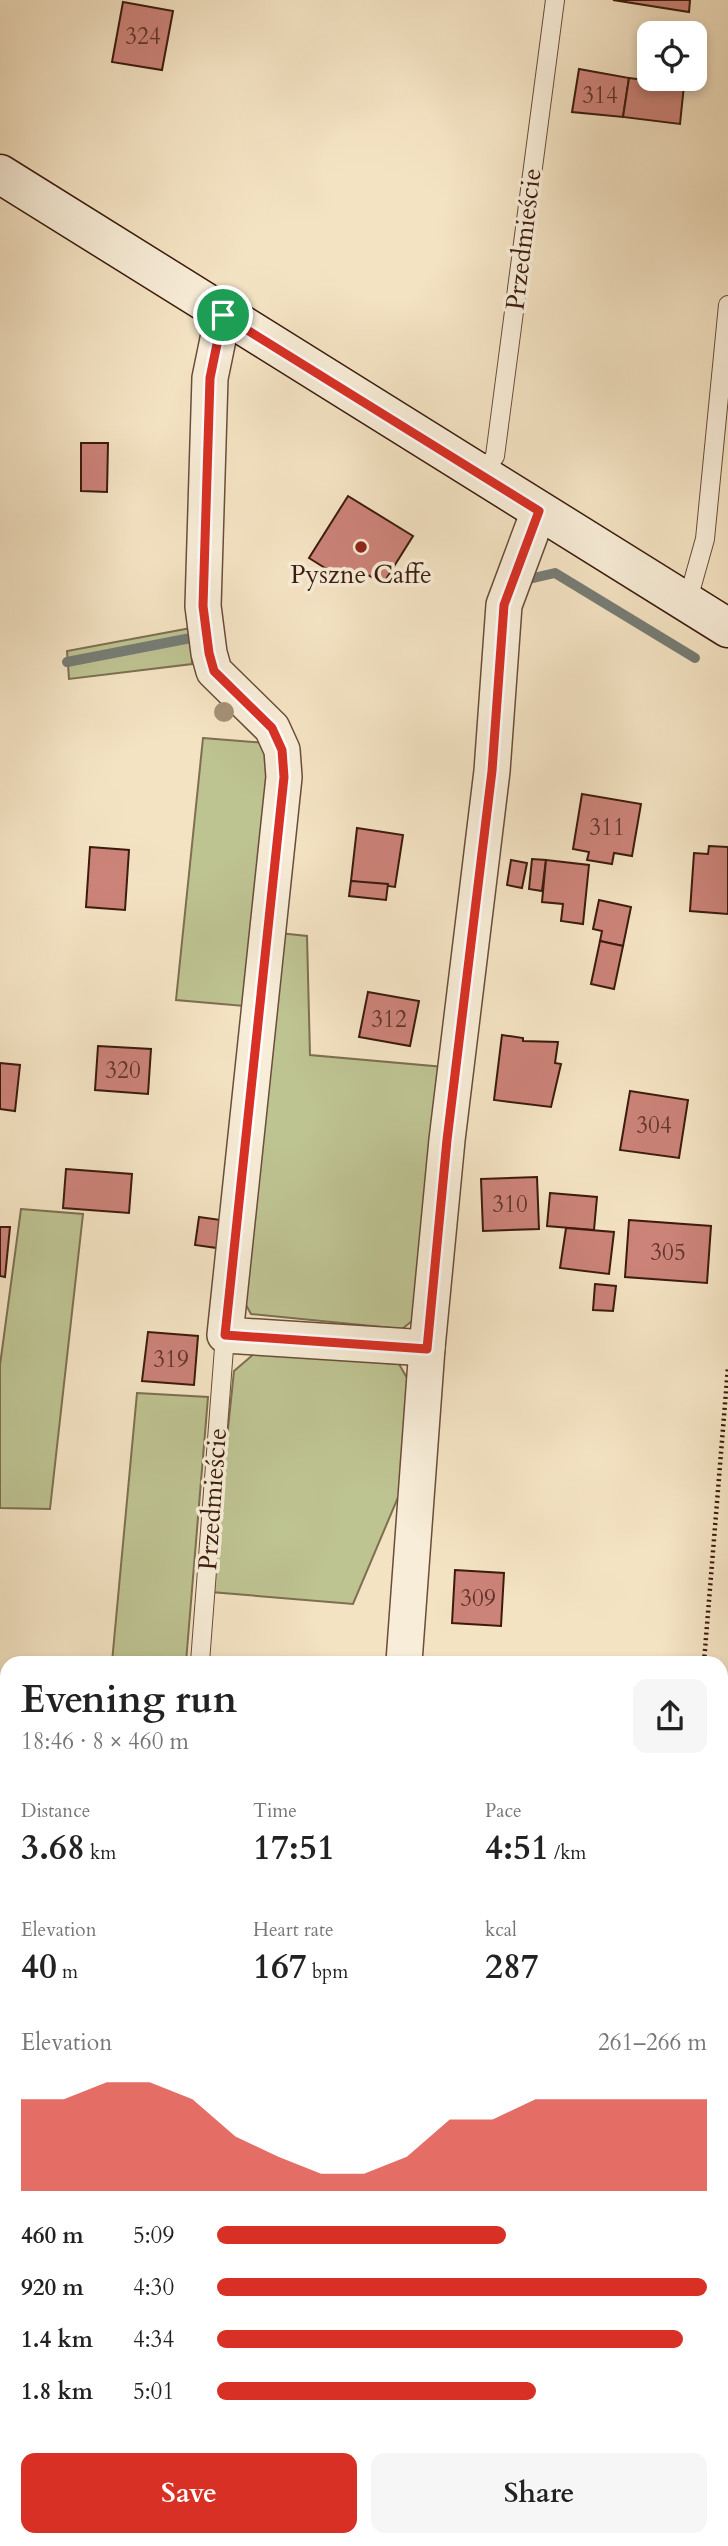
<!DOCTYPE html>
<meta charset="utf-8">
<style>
:root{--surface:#fff;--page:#f6f6f6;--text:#222;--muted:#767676;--accent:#d93025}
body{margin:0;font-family:Cardo,serif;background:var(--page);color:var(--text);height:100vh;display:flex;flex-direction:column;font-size:26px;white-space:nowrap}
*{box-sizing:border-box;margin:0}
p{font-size:23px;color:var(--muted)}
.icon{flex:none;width:38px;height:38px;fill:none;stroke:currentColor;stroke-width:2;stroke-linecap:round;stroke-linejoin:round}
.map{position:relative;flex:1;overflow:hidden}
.sheet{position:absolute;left:0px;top:1656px;width:728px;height:891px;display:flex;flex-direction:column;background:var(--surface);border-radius:21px 21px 0 0;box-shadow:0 4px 10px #0003}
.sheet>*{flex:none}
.tools{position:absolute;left:637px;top:21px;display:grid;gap:14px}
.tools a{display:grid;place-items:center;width:70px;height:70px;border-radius:14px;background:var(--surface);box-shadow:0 4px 10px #0003;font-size:35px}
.pin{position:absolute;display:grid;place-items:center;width:60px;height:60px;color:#fff;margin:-30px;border:4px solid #fff;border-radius:50%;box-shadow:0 2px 7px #0007}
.round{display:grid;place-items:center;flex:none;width:74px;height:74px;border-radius:14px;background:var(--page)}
.head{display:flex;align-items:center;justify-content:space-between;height:119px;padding:0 21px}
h1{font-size:38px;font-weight:600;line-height:52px}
.stats{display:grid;grid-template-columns:repeat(3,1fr);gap:10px;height:119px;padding:7px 21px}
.stats div{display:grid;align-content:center}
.stats b{font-size:35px;font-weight:600}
.stats small{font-size:19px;font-weight:400}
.stats p{font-size:19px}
.chart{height:196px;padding:14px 21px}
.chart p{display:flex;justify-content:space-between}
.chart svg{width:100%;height:126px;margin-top:7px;fill:var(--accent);opacity:.7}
.button{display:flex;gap:14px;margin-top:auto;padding:14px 21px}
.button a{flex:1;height:80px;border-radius:14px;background:var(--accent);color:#fff;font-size:28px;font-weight:600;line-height:80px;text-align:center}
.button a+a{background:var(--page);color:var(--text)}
ul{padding:0 21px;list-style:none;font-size:23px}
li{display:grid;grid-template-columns:112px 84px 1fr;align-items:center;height:52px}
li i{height:18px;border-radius:9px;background:var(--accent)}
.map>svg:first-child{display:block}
.green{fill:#bec392;stroke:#7d6f50;stroke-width:2}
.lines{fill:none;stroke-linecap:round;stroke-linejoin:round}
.stream{stroke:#767c75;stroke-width:10}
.building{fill:#cc8379;stroke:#3c1b0d;stroke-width:2}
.lane-casing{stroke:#6a4d3a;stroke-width:20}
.street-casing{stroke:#6a4d3a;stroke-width:38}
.secondary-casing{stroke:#3c1b0d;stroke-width:41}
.path{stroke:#3c1b0d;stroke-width:4.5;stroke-dasharray:2 3.5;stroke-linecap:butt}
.lane{stroke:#f8edd8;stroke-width:18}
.street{stroke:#f8edd8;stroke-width:35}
.secondary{stroke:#f8edd8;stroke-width:38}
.tree{fill:#a49075}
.route-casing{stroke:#fff;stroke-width:14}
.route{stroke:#d93025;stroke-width:9}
.poi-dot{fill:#8f2418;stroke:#f8edd8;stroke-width:2.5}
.labels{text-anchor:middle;stroke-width:7;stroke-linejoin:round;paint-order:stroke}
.number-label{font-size:23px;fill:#603528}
.street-label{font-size:26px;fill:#3c1b0d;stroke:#f8edd8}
.poi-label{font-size:26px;fill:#3c1b0d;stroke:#f8edd8}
</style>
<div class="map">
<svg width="728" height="2546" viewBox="0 0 728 2546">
<rect width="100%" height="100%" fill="#f4e3c3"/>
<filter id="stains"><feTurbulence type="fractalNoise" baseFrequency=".00286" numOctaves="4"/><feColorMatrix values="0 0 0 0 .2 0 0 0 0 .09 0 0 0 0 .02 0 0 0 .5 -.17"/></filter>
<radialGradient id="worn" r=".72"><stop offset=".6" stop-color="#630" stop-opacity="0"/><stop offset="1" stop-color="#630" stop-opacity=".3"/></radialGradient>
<!-- green -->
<g class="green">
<polygon points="191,628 192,664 69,679 67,651"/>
<polygon points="203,738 266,743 274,760 244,1006 176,1000"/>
<polygon points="279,933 307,936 310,1055 444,1067 422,1313 402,1329 251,1314 241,1296"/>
<polygon points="21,1209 83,1214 50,1509 0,1508 0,1365"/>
<polygon points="255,1353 399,1364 415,1392 410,1469 353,1604 211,1592 234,1371"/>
<polygon points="137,1393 208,1397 186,1662 112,1662"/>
<polygon points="728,2085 728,2546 623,2546 624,2539 721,2539 721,2131"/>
<polygon points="158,2539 291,2539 290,2546 157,2546"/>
<polygon points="315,2539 575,2539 574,2546 315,2546"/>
</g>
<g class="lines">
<!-- stream -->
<g class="stream">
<polyline points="529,579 555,573 695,658"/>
<polyline points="67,662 196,637"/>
</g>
</g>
<!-- building -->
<g class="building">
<polygon points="613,0 690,0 689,12"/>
<polygon points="123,2 173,11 162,70 112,62"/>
<polygon points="579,69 629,78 623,117 572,112"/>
<polygon points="629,78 684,85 680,124 623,117"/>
<polygon points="81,443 108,443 107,492 81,491"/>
<polygon points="348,496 413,536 383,584 358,569 349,583 309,558"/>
<polygon points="582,794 641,804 632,856 614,853 612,864 587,860 589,852 573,849"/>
<polygon points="357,828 403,835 395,887 351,881"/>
<polygon points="709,846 728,847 728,914 690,911 694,853 708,854"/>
<polygon points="90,847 129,850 125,910 86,907"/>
<polygon points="532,859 546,860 542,891 529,889"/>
<polygon points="511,860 527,863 522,888 507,885"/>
<polygon points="546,860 589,865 583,924 561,921 563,904 542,902"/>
<polygon points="351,881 388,884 386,900 349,896"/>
<polygon points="599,900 631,907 623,946 600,941 602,931 593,929"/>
<polygon points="600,941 623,946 614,989 591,984"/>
<polygon points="368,992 419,1001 410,1046 359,1037"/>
<polygon points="502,1035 523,1038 523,1041 558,1042 555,1063 561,1064 551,1107 494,1100"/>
<polygon points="98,1046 151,1049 148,1094 95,1090"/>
<polygon points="0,1063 20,1065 15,1111 0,1109"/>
<polygon points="630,1091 688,1100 679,1158 620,1150"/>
<polygon points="66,1169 132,1174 129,1213 63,1208"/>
<polygon points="537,1177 539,1229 483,1231 481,1179"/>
<polygon points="550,1193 597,1197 594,1230 547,1226"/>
<polygon points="199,1217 221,1220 217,1248 195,1245"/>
<polygon points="629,1220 711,1226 707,1283 625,1277"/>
<polygon points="0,1227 10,1227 5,1277 0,1276"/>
<polygon points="566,1228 614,1232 609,1274 560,1268"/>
<polygon points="595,1284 616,1286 613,1311 593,1310"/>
<polygon points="148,1332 198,1336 194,1385 142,1381"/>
<polygon points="455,1570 504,1573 501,1626 452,1623"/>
</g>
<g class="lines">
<!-- lane casing -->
<g class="lane-casing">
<g id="lane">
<polyline points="482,475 495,456 555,0"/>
<polyline points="687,603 705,539 728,305"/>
<polyline points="200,1662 225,1335"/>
<polyline points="583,2546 584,2539"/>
</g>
</g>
<!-- street casing -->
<g class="street-casing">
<g id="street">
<polyline points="223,315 210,378 203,606 209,653 214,671 272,728 282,750 284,777 225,1335 427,1348"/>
<polyline points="404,1662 427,1348 447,1140 492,771 504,605 539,511"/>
<polyline points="303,2546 304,2539"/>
</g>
</g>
<!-- secondary casing -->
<g class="secondary-casing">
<polyline id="secondary" points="0,174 728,628"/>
</g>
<!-- path -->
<g class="path">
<polyline points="704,1662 728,1367"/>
<polyline points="13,2546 14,2539"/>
</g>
<!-- lane -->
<use href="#lane" class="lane"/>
<!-- street -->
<use href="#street" class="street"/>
<!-- secondary -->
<use href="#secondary" class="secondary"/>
</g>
<!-- trees -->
<circle class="tree" cx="224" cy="712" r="10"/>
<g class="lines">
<!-- route casing -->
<g class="route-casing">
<polygon id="route" points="223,315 539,511 504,605 492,771 447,1140 427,1349 225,1335 284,777 282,750 272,728 214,671 209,653 203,606 210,378"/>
</g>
<!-- route -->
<use href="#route" class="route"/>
</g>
<!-- markers -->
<circle class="poi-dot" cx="361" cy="547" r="7"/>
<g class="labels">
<!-- number labels -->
<g class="number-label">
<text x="143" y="44">324</text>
<text x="600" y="103">314</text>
<text x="607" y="835">311</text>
<text x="389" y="1027">312</text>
<text x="123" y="1078">320</text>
<text x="654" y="1133">304</text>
<text x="510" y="1212">310</text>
<text x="668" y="1260">305</text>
<text x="171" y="1367">319</text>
<text x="478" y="1606">309</text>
</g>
<!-- street labels -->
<g class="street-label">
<text transform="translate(523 239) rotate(-83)" y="9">Przedmieście</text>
<text transform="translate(212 1499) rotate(-86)" y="9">Przedmieście</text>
</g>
<!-- poi labels -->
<g class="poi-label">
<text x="361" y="583">Pyszne Caffe</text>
</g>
</g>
<rect width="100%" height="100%" filter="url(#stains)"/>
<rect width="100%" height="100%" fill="url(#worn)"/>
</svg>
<div class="tools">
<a><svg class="icon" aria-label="locate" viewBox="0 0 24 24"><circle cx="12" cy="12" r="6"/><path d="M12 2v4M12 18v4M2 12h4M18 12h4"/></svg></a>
</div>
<div class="pin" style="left:223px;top:315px;background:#1e9e55"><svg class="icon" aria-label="arrive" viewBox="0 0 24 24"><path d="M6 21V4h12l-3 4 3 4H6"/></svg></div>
<section class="sheet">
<div class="head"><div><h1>Evening run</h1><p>18:46 · 8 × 460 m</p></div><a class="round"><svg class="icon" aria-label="share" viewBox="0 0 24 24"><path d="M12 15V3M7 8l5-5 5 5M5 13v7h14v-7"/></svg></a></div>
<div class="stats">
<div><p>Distance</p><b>3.68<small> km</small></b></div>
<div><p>Time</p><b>17:51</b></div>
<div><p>Pace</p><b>4:51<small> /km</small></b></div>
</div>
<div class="stats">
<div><p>Elevation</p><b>40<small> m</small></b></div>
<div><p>Heart rate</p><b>167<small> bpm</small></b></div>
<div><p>kcal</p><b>287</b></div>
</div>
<div class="chart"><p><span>Elevation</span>261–266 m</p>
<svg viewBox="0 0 160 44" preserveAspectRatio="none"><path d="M0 44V12L10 12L20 6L30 6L40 12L50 25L60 32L70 38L80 38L90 32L100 19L110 19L120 12L130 12L140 12L150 12L160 12V44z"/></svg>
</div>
<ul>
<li><b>460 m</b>5:09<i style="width:59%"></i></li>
<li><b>920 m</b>4:30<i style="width:100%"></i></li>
<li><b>1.4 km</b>4:34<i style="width:95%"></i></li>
<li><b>1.8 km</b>5:01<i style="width:65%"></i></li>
</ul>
<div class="button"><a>Save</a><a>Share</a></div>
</section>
</div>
